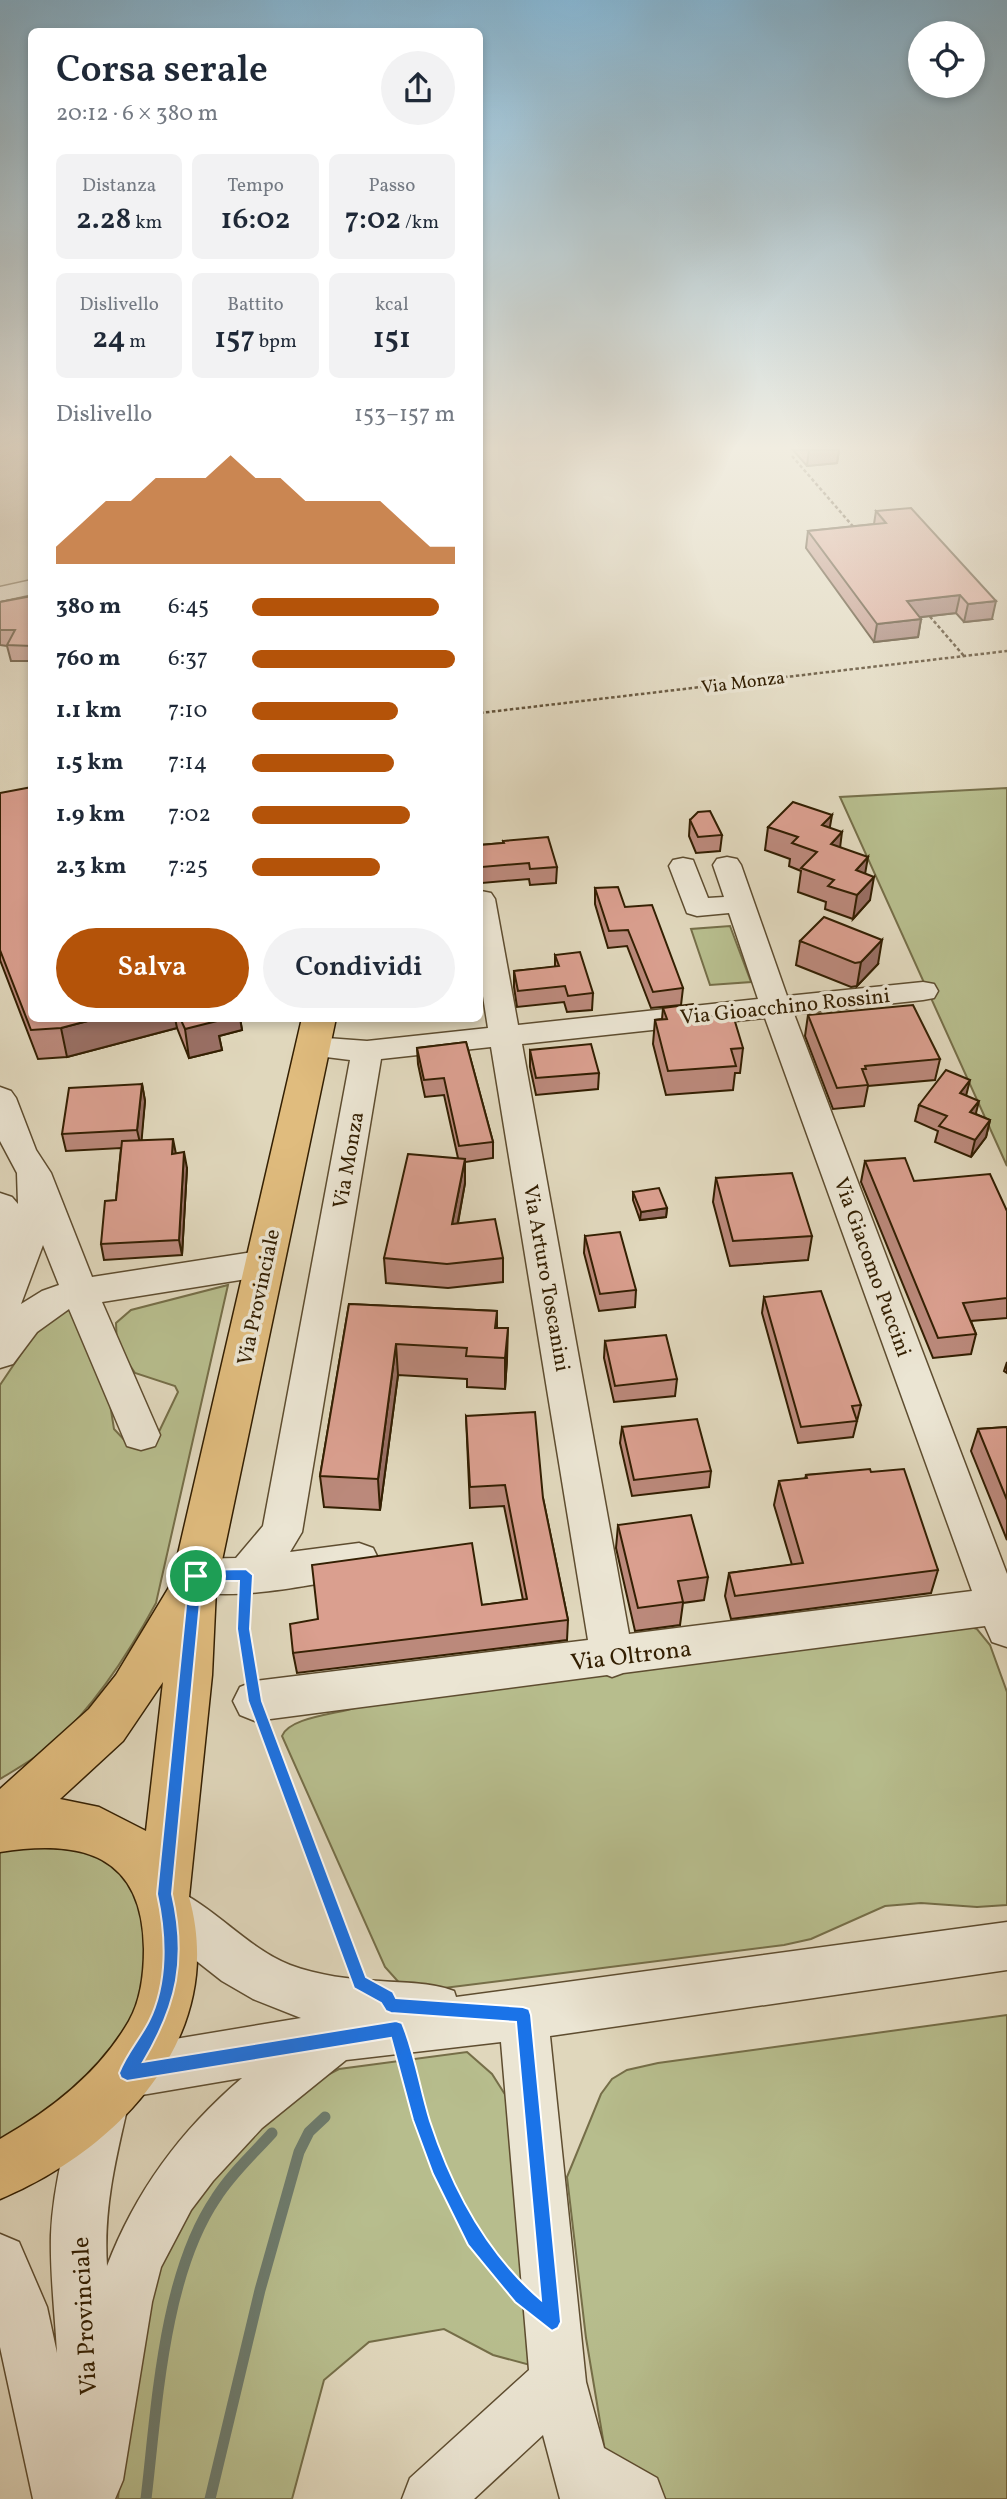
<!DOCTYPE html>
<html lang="it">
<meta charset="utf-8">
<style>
:root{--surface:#fff;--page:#f2f2f3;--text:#1f2937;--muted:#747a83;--accent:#b45309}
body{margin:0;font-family:Vollkorn,serif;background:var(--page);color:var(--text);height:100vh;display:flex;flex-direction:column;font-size:26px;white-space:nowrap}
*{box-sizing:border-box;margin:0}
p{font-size:23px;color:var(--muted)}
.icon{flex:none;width:38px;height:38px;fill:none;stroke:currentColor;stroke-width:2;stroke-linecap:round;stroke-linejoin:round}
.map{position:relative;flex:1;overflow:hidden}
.drawer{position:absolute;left:28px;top:28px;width:455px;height:994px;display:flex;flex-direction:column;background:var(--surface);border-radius:10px;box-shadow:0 4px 10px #0003}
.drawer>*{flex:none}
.fabs{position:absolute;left:908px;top:21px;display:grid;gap:14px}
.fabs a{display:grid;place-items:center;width:77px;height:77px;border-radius:50%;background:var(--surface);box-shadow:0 4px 10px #0003;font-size:35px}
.pin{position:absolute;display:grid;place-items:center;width:60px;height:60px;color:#fff;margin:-30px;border:4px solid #fff;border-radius:50%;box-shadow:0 2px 7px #0007}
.round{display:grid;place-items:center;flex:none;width:74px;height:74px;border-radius:37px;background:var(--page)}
.overview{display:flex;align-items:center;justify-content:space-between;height:119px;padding:0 28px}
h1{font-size:38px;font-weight:600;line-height:52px}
.stats{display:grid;grid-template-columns:repeat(3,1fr);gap:10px;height:119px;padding:7px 28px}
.stats div{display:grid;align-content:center;border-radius:10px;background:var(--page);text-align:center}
.stats b{font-size:30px;font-weight:600}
.stats small{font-size:19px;font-weight:400}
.stats p{font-size:19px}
.chart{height:196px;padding:14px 28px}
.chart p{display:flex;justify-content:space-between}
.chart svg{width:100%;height:126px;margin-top:7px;fill:var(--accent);opacity:.7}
.primary-button{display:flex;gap:14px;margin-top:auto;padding:14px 28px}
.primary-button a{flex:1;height:80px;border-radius:42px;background:var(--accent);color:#fff;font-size:28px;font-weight:600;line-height:80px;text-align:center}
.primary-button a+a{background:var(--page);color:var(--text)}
ul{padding:0 28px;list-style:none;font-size:23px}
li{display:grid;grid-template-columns:112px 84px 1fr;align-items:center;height:52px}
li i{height:18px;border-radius:9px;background:var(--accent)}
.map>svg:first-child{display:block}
.green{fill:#b7bd8d;stroke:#756e48;stroke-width:2}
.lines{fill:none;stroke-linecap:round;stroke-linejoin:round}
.stream{stroke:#6d7b6d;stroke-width:11}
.minor-casing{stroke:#5e4d30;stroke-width:3}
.major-casing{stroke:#331f02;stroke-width:3}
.path-far2{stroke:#331f02;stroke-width:2.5;stroke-dasharray:3.5 2.5;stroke-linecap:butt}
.path-far1{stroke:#331f02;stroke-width:5;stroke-dasharray:6 3.5;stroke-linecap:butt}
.path{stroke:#331f02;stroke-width:6;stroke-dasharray:8 5;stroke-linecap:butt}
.minor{fill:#ebe5d3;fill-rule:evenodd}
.major{fill:#e0bc7e;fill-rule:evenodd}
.wall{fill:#bb897b;stroke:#331f02;stroke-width:2}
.shaded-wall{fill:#996f64;stroke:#331f02;stroke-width:2}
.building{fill:#da9f8f;stroke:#331f02;stroke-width:2}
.route{fill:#1a73e8;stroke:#fff;stroke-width:2;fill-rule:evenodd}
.labels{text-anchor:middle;stroke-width:7;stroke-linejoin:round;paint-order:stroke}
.far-street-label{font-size:18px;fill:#331f02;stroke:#ebe5d3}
.street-label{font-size:21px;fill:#331f02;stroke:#ebe5d3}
.near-street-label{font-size:24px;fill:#331f02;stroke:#ebe5d3}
</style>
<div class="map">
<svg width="1007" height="2499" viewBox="0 0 1007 2499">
<rect width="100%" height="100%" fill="#e0d7bc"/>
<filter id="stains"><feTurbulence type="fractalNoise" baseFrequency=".00286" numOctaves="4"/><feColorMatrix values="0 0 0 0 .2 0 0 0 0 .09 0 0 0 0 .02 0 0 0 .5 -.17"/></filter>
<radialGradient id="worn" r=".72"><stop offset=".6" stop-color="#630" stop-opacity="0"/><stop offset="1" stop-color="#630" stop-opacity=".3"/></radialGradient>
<!-- green -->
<g class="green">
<polygon points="1007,788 1007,1166 840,797"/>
<polygon points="730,926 751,982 710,985 691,929"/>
<path d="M228 1285 156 1603C129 1653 96 1704 54 1743 38 1757 18 1768 0 1779V1385L29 1342 51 1315 70 1307 110 1404 114 1429 128 1444 155 1440 178 1392 175 1386 135 1373 117 1346 116 1323 131 1310Z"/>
<path d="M965 1625 977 1629 990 1645 1007 1692V1905L977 1907 921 1903 885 1906 811 1939 784 1945 436 1989 403 1987 385 1967 282 1736C289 1717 338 1714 358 1707Z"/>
<polygon points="9,1846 85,1849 120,1870 147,1918 141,2002 110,2058 47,2112 0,2142 0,1848"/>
<polygon points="1007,2015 1007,2499 613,2499 586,2338 567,2177 601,2094 612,2079 627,2070 658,2063"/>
<polygon points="467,2052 492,2074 506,2096 530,2365 493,2355 444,2329 369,2342 324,2380 292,2499 118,2499 125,2414 139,2310 206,2178 310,2084 339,2069"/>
</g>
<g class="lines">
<!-- stream -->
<g class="stream">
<path d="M146 2499C157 2407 163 2276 216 2198 231 2174 253 2154 272 2133"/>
<polyline points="210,2499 260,2290 299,2152 309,2132 325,2117"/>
</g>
<!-- minor casing -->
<g class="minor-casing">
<g id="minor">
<polygon points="32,580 32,594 0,601 0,587"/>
<path d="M727 857 737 859 741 865 787 996 923 982 934 984 938 991 934 998 923 1000 794 1014 1007 1574V1647L992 1642 985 1626 623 1673 612 1677 607 1675 255 1721 240 1715 233 1701 240 1687 255 1681 588 1640 491 1047 381 1059 302 1532 290 1552 359 1543 373 1548 379 1560 373 1572 359 1577C311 1584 226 1604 181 1588L175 1576 181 1564 196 1559 236 1558 263 1526 350 1060 302 1054 297 1047 302 1040 313 1037 367 1041 488 1028 480 977 481 891 491 893 495 899 518 1025 758 999 729 913 697 916 687 913 669 866 673 860 683 858 693 860 708 898 724 897 713 865 717 859ZM765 1018 972 1591 629 1634 522 1044Z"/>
<path d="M0 1087 11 1091 16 1098 36 1150 51 1173 92 1277 266 1250 278 1254 284 1263 278 1272 266 1276 102 1302 160 1435 155 1446 141 1450 127 1446 69 1309 37 1332 13 1364 0 1368V1193L12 1197 18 1204 17 1173 0 1141ZM43 1245 59 1285 42 1291 21 1304Z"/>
<path d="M169 1887C214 1905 245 1947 290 1965 319 1976 350 1979 380 1981 405 1983 430 1982 454 1991L456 1997 1007 1922V1970L550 2036 586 2382 604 2448 657 2478 665 2499H560L543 2435 474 2499H402L410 2478 529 2370 501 2042 346 2060 262 2128 213 2181 191 2210 161 2267 152 2302 123 2480 115 2499H33L0 2347V2234L19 2242 47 2307 57 2353C55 2314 50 2274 51 2235 53 2186 68 2123 87 2078L102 2072 109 2054 127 2047 301 2018 253 1999 222 1981 152 1926 145 1910 152 1894ZM242 2078C181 2130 136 2190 107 2266 103 2207 117 2153 130 2097Z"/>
</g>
</g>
<!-- major casing -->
<g class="major-casing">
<path id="major" d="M302 1018H336L216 1589 212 1675 189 1897C228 2035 120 2149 0 2199V2139C51 2110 99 2073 129 2021 141 2000 144 1973 144 1949 143 1854 81 1839 0 1852V1789L89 1709 116 1675 171 1584ZM163 1682 146 1831 99 1807 60 1799 123 1741Z"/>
</g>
<!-- path-far2 -->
<g class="path-far2">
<polyline points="792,456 857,531"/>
<polyline points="926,612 964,656"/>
<polyline points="480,713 1007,651"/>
</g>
<!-- path-far1 -->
<g class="path-far1">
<polyline points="243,1605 249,1670"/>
<polyline points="266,1732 278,1762"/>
</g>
<!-- path -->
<g class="path">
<polyline points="277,1761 355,1966"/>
<path d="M406 2066C429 2144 456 2216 508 2280"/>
</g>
<!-- minor -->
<use href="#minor" class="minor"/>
<!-- major -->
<use href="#major" class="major"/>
</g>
<!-- wall -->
<g class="wall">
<polygon points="793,450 839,450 837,463 807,466"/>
<polygon points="876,511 992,619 964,622 956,613 920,617 921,619 918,637 874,642 806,548 808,531 874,524"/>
<polygon points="32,596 32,661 11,661 7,646 0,645 0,602"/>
<polygon points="0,793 32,1018 240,1018 242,1030 219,1036 222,1050 189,1058 177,1028 67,1057 38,1059 0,960"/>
<polygon points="690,820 722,835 720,851 696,853 689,836"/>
<polygon points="768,827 830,828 840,847 865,874 870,900 853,919 825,909 826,902 798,892 801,871 789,866 790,859 765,850"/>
<polygon points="503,841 557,867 556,883 530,885 529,879 482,883 480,874 480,845 503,843"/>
<polygon points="595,888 625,907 683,988 681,1005 651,1008 627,946 608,948 595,904"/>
<polygon points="800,941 878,964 857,986 851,987 796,965"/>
<polygon points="555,955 593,993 592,1010 567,1012 564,1002 517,1007 514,987 514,971 555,967"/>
<polygon points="663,1008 699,1017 743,1048 740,1073 735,1073 733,1090 666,1095 653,1044 655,1020 662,1019"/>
<polygon points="808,1015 940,1059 935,1080 868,1086 864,1106 833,1109 805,1036"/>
<polygon points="466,1042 493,1142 493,1158 465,1162 465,1183 458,1223 503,1258 503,1282 448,1288 386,1283 384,1258 458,1158 444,1095 425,1097 418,1064 417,1048"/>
<polygon points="530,1050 599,1073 598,1089 536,1095 530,1067"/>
<polygon points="142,1084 145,1101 141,1140 176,1154 187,1168 182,1255 104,1260 101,1244 116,1200 121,1148 66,1151 62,1134"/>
<polygon points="919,1105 976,1114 990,1120 986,1137 971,1157 935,1142 938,1131 915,1121"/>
<polygon points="865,1161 914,1181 1007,1211 1007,1318 971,1321 976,1334 971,1354 933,1358 861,1182"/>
<polygon points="716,1178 812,1236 808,1260 730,1266 713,1202"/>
<polygon points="633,1192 667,1208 666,1217 640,1220 633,1200"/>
<polygon points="585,1236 636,1290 635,1307 599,1311 584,1253"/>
<polygon points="764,1297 861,1405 853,1437 798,1443 762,1313"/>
<polygon points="349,1304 497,1311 497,1328 507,1359 505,1389 467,1387 467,1379 398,1375 380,1510 324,1507 320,1476"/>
<polygon points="605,1341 677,1379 675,1396 614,1402 604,1358"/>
<polygon points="1007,1362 1007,1373 1004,1371"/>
<polygon points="466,1416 543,1498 568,1620 567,1640 297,1673 293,1653 318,1619 482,1605 523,1600 504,1506 470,1508"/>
<polygon points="622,1427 711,1471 709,1487 632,1496 620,1443"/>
<polygon points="1007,1427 1007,1540 971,1451 978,1429"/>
<polygon points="871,1472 938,1570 931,1593 731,1619 725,1596 729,1573 792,1565 774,1505 779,1481 805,1479 806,1475"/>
<polygon points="618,1525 708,1577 704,1600 683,1603 680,1625 635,1631 616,1548"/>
</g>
<!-- shaded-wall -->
<g class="shaded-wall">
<polygon points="809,450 839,450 837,463 807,466"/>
<polygon points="960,595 956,613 904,619 907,601"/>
<polygon points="996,601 992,619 964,622 968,604"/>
<polygon points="921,619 918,637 874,642 877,624"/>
<polygon points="832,815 828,838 822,825"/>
<polygon points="842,832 839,856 831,844"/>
<polygon points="868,857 864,880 856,870"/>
<polygon points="874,877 870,900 853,919 857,895"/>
<polygon points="882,940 878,964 857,986 861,962"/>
<polygon points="99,1018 175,1018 177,1028 67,1057 61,1028"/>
<polygon points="213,1018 240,1018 242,1030 219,1036 222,1050 189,1058 185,1029"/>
<polygon points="970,1080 966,1096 960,1093"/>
<polygon points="142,1084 145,1101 141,1147 137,1130"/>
<polygon points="979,1101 975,1117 970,1112"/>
<polygon points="990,1120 986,1137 971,1157 975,1140"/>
<polygon points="173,1139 176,1154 172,1154"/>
<polygon points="184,1152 187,1168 182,1255 179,1240"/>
<polygon points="465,1159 465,1183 453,1248 452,1224"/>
<polygon points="667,1208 666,1217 640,1220 641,1212"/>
<polygon points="508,1328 507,1359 505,1389 505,1358"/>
<polygon points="396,1344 398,1375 380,1510 378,1479"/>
</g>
<!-- building -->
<g class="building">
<polygon points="911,508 996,601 968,604 960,595 907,601 921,619 877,624 808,531 886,523 876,511"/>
<polygon points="32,596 32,646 7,645 15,630 0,630 0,602"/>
<polygon points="32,787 32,1018 99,1018 61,1028 31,1030 0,950 0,793"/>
<polygon points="793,802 832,815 822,825 842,832 831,844 868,857 856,870 874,877 857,895 828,886 834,880 801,868 817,852 792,843 798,837 768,827"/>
<polygon points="710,811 722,835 698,837 690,820 698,812"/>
<polygon points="548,837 557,867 530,869 529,863 482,867 480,858 480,845 504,843 503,841"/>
<polygon points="618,887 625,907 652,905 683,988 653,992 628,930 609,931 595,888"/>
<polygon points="824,917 882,940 861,962 855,963 800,941"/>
<polygon points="580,952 593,993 568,996 565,986 518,991 514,971 559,966 555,955"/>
<polygon points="693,1004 699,1017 733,1015 743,1048 731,1049 736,1066 668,1071 655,1020 667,1019 663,1008"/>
<polygon points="913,1005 940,1059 865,1066 866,1069 862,1069 868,1085 837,1088 808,1015"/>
<polygon points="180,1018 216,1018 217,1021 185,1029"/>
<polygon points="466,1042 493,1142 459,1146 444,1078 424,1080 417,1048"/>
<polygon points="591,1044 599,1073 536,1078 530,1050"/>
<polygon points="946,1070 970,1080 960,1093 979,1101 970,1112 990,1120 975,1140 939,1126 947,1116 919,1105"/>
<polygon points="142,1084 137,1130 62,1134 69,1088"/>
<polygon points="173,1139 172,1154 184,1152 179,1240 101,1244 105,1201 116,1200 122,1141"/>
<polygon points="408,1154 465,1159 452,1224 495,1219 503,1258 447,1264 384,1258"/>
<polygon points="905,1158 914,1181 990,1174 1007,1211 1007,1298 963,1303 976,1334 938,1338 865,1161"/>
<polygon points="792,1173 812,1236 733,1241 716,1178"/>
<polygon points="659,1188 667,1208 641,1212 633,1192"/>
<polygon points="620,1232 636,1290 600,1294 585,1236"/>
<polygon points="821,1291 861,1405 852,1406 857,1421 801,1427 764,1297"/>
<polygon points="349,1304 497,1311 495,1328 508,1328 505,1358 466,1356 467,1348 396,1344 378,1479 320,1476"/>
<polygon points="666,1335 677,1379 615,1386 605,1341"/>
<polygon points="535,1412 543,1498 568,1620 293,1653 290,1624 318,1619 312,1565 472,1543 482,1605 527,1599 505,1485 470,1487 466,1416"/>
<polygon points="697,1419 711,1471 634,1480 622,1427"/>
<polygon points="1007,1427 1007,1500 978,1429"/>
<polygon points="870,1469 871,1472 904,1469 938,1570 735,1596 729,1573 803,1563 779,1481 807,1478 806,1475"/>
<polygon points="691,1515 708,1577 678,1581 683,1602 638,1608 618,1525"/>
</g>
<!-- sky -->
<linearGradient id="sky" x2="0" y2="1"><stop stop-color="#86b6d3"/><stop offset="0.56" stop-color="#f1ede1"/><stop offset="1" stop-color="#f1ede1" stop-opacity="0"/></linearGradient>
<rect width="1007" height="800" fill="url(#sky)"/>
<!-- route -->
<path class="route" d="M246 1569 253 1575 250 1629 262 1701 366 1977 393 1992 396 1998 523 2007 529 2009 531 2015 561 2322 558 2328 552 2331 515 2302 468 2245 433 2174 413 2120 391 2038 127 2081 121 2078 119 2073C126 2054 140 2039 149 2021 168 1983 166 1935 157 1894L189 1576 196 1570ZM202 1581H239L237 1629 248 1701 354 1988 381 2003 386 2011 391 2013 516 2022 541 2300C486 2253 452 2188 430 2121 420 2089 415 2054 402 2023L396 2021 143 2062C177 2005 187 1959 172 1894Z"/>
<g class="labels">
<!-- far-street labels -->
<g class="far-street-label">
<text transform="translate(743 682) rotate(-7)" y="6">Via Monza</text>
</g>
<!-- street labels -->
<g class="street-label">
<text transform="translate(785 1006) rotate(-6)" y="7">Via Gioacchino Rossini</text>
<text transform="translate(348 1160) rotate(-80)" y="7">Via Monza</text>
<text transform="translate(873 1267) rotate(70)" y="7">Via Giacomo Puccini</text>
<text transform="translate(547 1278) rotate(80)" y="7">Via Arturo Toscanini</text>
<text transform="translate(258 1297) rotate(-78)" y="7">Via Provinciale</text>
</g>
<!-- near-street labels -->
<g class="near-street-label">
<text transform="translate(631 1655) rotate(-7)" y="8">Via Oltrona</text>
<text transform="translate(84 2316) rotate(-93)" y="8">Via Provinciale</text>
</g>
</g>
<rect width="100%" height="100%" filter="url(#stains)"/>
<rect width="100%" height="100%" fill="url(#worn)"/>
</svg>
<div class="fabs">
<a><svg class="icon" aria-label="locate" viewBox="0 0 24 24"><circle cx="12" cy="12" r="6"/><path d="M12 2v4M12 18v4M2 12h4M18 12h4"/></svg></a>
</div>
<div class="pin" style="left:196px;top:1576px;background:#1e9e55"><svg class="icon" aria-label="arrive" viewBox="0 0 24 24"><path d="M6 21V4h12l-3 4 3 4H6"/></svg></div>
<section class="drawer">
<div class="overview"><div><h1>Corsa serale</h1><p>20:12 · 6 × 380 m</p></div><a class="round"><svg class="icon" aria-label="share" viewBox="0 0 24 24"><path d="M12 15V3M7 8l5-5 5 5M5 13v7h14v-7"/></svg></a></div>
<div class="stats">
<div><p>Distanza</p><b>2.28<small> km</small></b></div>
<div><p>Tempo</p><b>16:02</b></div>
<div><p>Passo</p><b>7:02<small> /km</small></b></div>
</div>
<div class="stats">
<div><p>Dislivello</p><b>24<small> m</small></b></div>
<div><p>Battito</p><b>157<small> bpm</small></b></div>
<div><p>kcal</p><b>151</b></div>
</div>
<div class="chart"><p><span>Dislivello</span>153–157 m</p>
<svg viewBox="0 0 160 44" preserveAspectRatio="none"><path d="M0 44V38L10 30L20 22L30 22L40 14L50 14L60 14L70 6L80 14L90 14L100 22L110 22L120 22L130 22L140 30L150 38L160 38V44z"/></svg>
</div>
<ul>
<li><b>380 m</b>6:45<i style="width:92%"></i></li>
<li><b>760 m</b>6:37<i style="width:100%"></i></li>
<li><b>1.1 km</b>7:10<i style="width:72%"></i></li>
<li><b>1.5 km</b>7:14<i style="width:70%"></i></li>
<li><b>1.9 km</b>7:02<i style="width:78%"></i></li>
<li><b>2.3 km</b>7:25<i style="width:63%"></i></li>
</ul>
<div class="primary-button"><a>Salva</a><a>Condividi</a></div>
</section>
</div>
